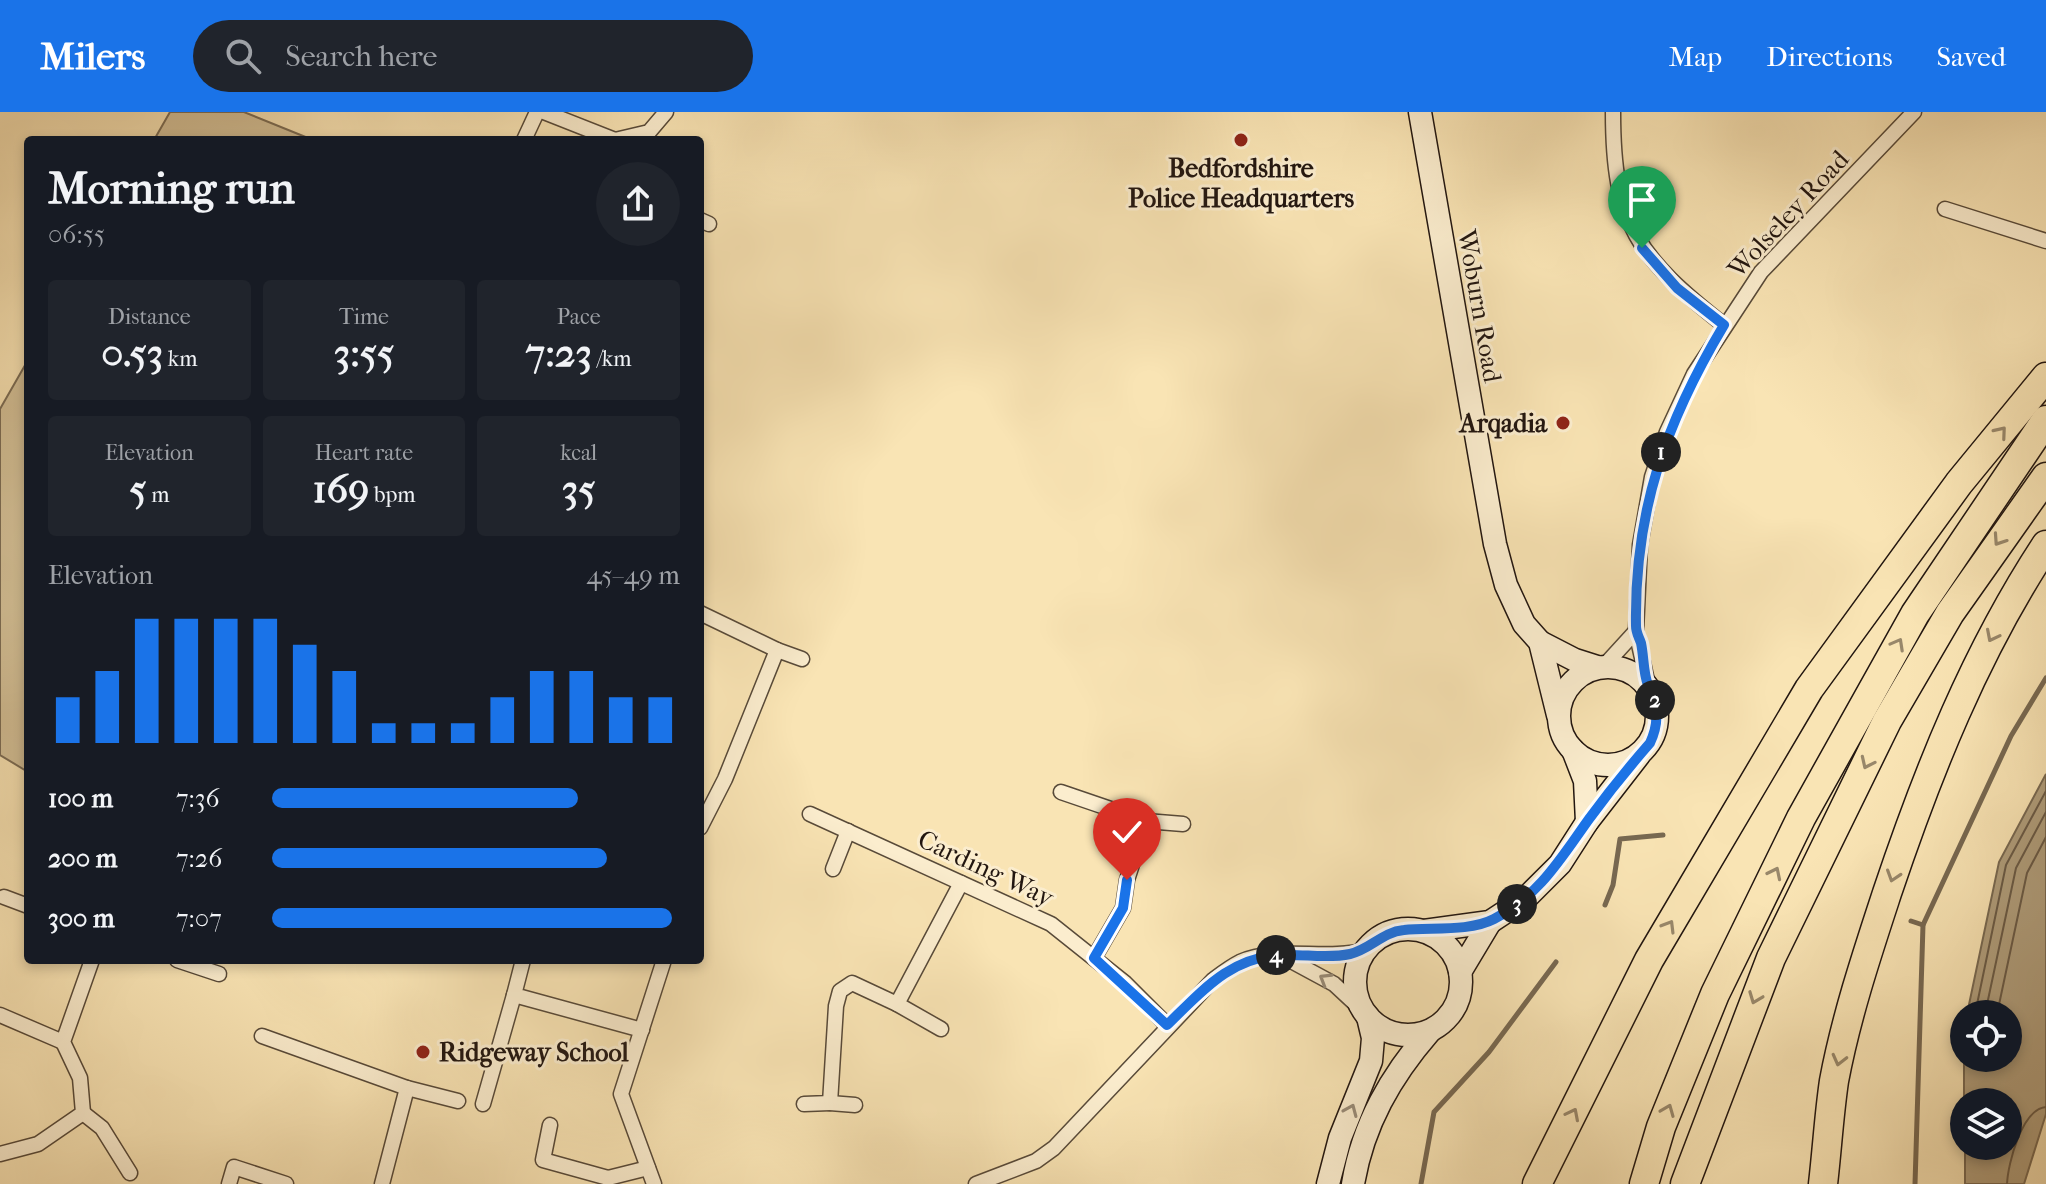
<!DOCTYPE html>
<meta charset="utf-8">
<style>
:root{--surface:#171b24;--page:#20242c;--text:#f1f3f6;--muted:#9ea1a6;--accent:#1a73e8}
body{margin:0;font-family:"IM FELL French Canon",serif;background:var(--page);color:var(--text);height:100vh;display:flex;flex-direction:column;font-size:30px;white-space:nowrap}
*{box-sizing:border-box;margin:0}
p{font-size:26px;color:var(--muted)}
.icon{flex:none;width:44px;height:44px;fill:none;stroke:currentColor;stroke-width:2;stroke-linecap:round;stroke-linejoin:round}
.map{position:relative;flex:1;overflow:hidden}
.side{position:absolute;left:24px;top:24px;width:680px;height:828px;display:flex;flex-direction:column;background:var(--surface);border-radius:8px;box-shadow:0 4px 12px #0003}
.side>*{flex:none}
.controls{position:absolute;left:1950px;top:888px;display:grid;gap:16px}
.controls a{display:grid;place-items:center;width:72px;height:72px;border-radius:50%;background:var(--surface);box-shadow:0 4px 12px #0003;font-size:40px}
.pin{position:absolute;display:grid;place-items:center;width:68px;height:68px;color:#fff;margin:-82px -34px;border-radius:50% 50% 50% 0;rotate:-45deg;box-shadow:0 0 8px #0007}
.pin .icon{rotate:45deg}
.km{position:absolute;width:40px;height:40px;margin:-20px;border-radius:50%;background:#222;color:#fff;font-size:22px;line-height:40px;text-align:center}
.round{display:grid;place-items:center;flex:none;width:84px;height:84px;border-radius:42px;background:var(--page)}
.head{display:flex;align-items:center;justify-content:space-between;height:136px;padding:0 24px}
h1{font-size:44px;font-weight:700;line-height:60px}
.figures{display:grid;grid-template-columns:repeat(3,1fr);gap:12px;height:136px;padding:8px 24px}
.figures div{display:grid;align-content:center;border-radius:8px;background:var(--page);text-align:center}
.figures b{font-size:40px;font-weight:700}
.figures small{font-size:22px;font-weight:400}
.figures p{font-size:22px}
.chart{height:224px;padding:16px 24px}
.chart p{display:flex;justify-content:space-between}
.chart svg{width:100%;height:144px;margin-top:8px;stroke:var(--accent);stroke-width:6}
ul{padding:0 24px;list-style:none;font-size:26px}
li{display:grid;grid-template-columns:128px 96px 1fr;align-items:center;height:60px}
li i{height:20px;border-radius:10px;background:var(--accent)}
header{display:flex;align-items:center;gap:48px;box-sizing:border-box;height:112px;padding:0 40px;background:var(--accent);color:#fff}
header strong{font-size:38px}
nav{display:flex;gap:44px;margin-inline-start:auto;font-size:28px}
.search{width:560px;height:72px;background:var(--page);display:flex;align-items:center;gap:20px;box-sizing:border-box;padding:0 28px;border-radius:44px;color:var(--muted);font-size:30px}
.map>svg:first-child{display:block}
.green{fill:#d4c198;stroke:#7b6c54;stroke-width:2}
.water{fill:#b09e7c;stroke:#776851;stroke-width:2}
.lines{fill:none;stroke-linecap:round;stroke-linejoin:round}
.shore{stroke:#695a46;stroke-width:2}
.stream{stroke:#776851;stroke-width:5}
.street-casing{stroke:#584a39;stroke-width:17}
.secondary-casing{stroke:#221610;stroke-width:25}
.highway-casing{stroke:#221610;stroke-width:31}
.street{stroke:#fbedce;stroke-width:14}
.secondary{stroke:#fbedce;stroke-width:22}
.highway{stroke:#f9e4b4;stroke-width:28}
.oneway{stroke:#98876a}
.oneway2{stroke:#998c78}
.route-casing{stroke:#fff;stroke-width:16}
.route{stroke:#1a73e8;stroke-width:10}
.poi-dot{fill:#8f2418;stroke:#fbedce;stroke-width:3}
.labels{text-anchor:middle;stroke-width:6;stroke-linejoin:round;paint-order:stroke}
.poi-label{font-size:26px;font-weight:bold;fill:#221610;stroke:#fbedce}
.street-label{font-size:26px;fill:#221610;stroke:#fbedce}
</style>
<header>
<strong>Milers</strong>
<div class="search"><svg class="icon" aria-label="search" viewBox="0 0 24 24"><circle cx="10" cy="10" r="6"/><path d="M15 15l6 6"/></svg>Search here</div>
<nav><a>Map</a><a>Directions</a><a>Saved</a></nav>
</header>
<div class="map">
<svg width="2046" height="1072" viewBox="0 0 2046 1072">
<rect width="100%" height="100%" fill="#f9e4b4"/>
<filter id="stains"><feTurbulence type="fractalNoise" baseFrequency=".0025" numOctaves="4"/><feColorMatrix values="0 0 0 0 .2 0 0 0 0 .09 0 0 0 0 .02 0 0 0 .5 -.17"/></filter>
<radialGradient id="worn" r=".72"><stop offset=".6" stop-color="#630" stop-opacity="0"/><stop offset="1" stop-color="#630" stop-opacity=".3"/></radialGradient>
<!-- green -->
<g class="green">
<polygon points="170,0 244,0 313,28 154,28"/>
<polygon points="28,248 28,660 0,643 0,297"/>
</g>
<!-- water -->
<polygon class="water" points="2046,662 2046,1002 2024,1072 1965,1072 1965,1034 2008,1034 2008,990 1964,990 1964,946 2008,946 2008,902 1967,902 1999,750"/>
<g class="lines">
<!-- shore -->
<g class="shore">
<polyline points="1975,902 2006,753 2046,679"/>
<polyline points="1985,902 2016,756 2046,700"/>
<polyline points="1997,902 2027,761 2046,725"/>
<path d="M2007 1072C2008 1051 2022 997 2046 995"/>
</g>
<!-- stream -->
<g class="stream">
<polyline points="1605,793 1613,773 1620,727 1663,723"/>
<polyline points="1911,809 1923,813"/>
<polyline points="1421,1072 1434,1000 1489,940 1556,850"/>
<polyline points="1915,1072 1923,813 2011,624 2046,566"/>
</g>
<!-- street casing -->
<g class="street-casing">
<g id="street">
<polyline points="544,0 615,28"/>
<path d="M1613 0C1613 113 1638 145 1724 213"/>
<polyline points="524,28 537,0"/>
<polyline points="615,28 649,20 666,0"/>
<polyline points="1945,97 2046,129"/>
<polyline points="700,108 709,112"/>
<polyline points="700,501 777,538 725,667 700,716"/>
<polyline points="777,538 802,547"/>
<polyline points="1604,554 1636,519"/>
<polyline points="1648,573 1636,519 1640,433 1652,365 1667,320 1694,262 1761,160 1914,0"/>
<polyline points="1061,680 1146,709 1127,768 1123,796 1094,846"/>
<polyline points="810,702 1051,812 1125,871 1167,913"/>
<polyline points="1146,709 1183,712"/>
<polyline points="833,757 848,719"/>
<polyline points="4,785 28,794"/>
<polyline points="1284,845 1334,872 1363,899"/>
<polyline points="177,848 219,862"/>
<polyline points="523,848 514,883 642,918"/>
<polyline points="897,892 941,917"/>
<polyline points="0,903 63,930"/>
<polyline points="262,924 407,976 458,989"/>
<polyline points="830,991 855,993"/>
<polyline points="483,992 514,883"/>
<polyline points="804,992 830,991 836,894 840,879 852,871 897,892 961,771"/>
<polyline points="83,1001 102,1016 130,1061"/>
<polyline points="550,1013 543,1048 608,1066 648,1056"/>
<polyline points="0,1042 38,1032 83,1001 80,966 63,930 92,848"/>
<polyline points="229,1072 234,1055 286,1072"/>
<polyline points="382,1072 407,976"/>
<polyline points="654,1072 621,982 664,848"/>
<path d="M976 1072 1036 1049 1054 1036 1213 868C1221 862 1230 855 1240 850 1278 833 1325 849 1366 838"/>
</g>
</g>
<!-- secondary casing -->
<g class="secondary-casing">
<g id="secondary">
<polyline points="1420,0 1495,432 1506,473 1524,512 1540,530 1558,603"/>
<polyline points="1540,530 1575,548 1597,555"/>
<circle cx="1608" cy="604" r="49"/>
<polyline points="1573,638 1585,669 1587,710"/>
<circle cx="1408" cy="870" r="53"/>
<polyline points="1424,819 1490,810 1525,787 1560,752 1587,710 1639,643"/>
<polyline points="1460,860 1490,810"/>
<polyline points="1328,1072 1340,1026 1371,949 1373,926 1368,905"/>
<path d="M1353 1072C1363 1012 1391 964 1430 919"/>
</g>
</g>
<!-- highway casing -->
<g class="highway-casing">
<g id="highway">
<polyline points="1537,1072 1649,848 1809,577 1959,371 2046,265"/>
<polyline points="1644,1072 1661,1015 1715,882 1801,706 1915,502 2046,308"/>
<polyline points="1685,1072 1771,846 1887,609 1950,501 2046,365"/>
<path d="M1823 1072C1827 1038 1829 1003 1834 969 1846 905 1867 842 1887 781 1928 659 1975 541 2046 433"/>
</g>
</g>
<!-- street -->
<use href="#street" class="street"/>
<!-- secondary -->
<use href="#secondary" class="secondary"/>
<!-- highway -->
<use href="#highway" class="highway"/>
</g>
<!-- one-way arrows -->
<defs><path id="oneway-chevron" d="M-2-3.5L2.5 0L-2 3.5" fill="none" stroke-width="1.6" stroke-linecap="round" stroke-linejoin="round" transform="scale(2)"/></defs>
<g class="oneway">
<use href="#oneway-chevron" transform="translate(2001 320) rotate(-50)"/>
<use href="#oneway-chevron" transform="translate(1999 428) rotate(124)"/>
<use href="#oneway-chevron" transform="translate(1992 524) rotate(117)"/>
<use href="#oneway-chevron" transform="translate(1898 532) rotate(-61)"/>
<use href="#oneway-chevron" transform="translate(1867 651) rotate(115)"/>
<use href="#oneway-chevron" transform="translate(1775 761) rotate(-64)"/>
<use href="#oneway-chevron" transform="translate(1893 764) rotate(108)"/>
<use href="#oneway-chevron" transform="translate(1669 814) rotate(-59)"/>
<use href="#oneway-chevron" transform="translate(1755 886) rotate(111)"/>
<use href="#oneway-chevron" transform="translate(1839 948) rotate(104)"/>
<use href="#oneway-chevron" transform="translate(1668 998) rotate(-68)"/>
<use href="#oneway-chevron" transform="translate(1573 1002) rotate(-63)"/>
</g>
<g class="oneway2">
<use href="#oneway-chevron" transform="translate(1325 867) rotate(-149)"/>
<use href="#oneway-chevron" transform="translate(1351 998) rotate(-67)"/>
</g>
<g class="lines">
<!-- route casing -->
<g class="route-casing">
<path id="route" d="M1127 768 1123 796 1094 846 1167 913C1202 879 1231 844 1283 843 1305 842 1328 847 1350 842 1371 837 1382 820 1404 818 1430 815 1469 820 1494 807 1539 784 1561 746 1589 707 1608 681 1629 655 1650 631 1661 607 1656 596 1648 573 1643 560 1644 545 1641 531 1639 525 1636 521 1636 514 1634 399 1666 310 1724 213L1677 176 1642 136"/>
</g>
<!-- route -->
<use href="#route" class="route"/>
</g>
<!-- markers -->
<g class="poi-dot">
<circle cx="1241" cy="28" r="8"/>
<circle cx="1563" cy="311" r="8"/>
<circle cx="423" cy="940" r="8"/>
</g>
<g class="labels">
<!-- poi labels -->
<g class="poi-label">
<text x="1241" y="65">Bedfordshire<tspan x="1241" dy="30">Police Headquarters</tspan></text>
<text x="1547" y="320" text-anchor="end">Arqadia</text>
<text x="439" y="949" text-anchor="start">Ridgeway School</text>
</g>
<!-- street labels -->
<g class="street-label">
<text transform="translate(1788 102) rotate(-47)" y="9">Wolseley Road</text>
<text transform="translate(1480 194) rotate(80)" y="9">Woburn Road</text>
<text transform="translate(986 756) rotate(25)" y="9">Carding Way</text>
</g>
</g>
<rect width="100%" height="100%" filter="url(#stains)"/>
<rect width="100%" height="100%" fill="url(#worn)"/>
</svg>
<div class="controls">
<a><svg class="icon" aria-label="locate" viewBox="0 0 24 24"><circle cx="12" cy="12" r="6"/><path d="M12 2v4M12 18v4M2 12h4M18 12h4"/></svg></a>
<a><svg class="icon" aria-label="layers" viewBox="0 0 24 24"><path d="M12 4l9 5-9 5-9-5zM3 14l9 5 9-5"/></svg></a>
</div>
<div class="pin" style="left:1642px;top:136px;background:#1e9e55"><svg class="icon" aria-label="arrive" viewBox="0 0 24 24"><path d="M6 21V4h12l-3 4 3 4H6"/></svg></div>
<div class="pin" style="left:1127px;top:768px;background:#d93025"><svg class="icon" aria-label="check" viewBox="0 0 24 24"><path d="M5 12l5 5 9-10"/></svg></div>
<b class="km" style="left:1661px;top:340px">1</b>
<b class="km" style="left:1655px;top:588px">2</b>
<b class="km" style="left:1517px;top:792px">3</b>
<b class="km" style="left:1276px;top:843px">4</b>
<section class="side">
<div class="head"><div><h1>Morning run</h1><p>06:55</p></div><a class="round"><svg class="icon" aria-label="share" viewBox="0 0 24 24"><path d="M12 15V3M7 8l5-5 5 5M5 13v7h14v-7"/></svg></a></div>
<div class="figures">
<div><p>Distance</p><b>0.53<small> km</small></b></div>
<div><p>Time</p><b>3:55</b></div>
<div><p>Pace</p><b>7:23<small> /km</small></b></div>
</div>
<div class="figures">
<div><p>Elevation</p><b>5<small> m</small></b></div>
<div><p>Heart rate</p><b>169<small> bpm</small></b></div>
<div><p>kcal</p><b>35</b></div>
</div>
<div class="chart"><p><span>Elevation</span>45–49 m</p>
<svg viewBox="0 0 160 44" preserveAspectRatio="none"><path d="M5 44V30M15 44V22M25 44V6M35 44V6M45 44V6M55 44V6M65 44V14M75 44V22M85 44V38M95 44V38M105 44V38M115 44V30M125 44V22M135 44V22M145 44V30M155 44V30"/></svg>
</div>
<ul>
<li><b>100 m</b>7:36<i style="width:75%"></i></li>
<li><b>200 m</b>7:26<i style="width:82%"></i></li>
<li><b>300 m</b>7:07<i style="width:98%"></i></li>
</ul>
</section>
</div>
